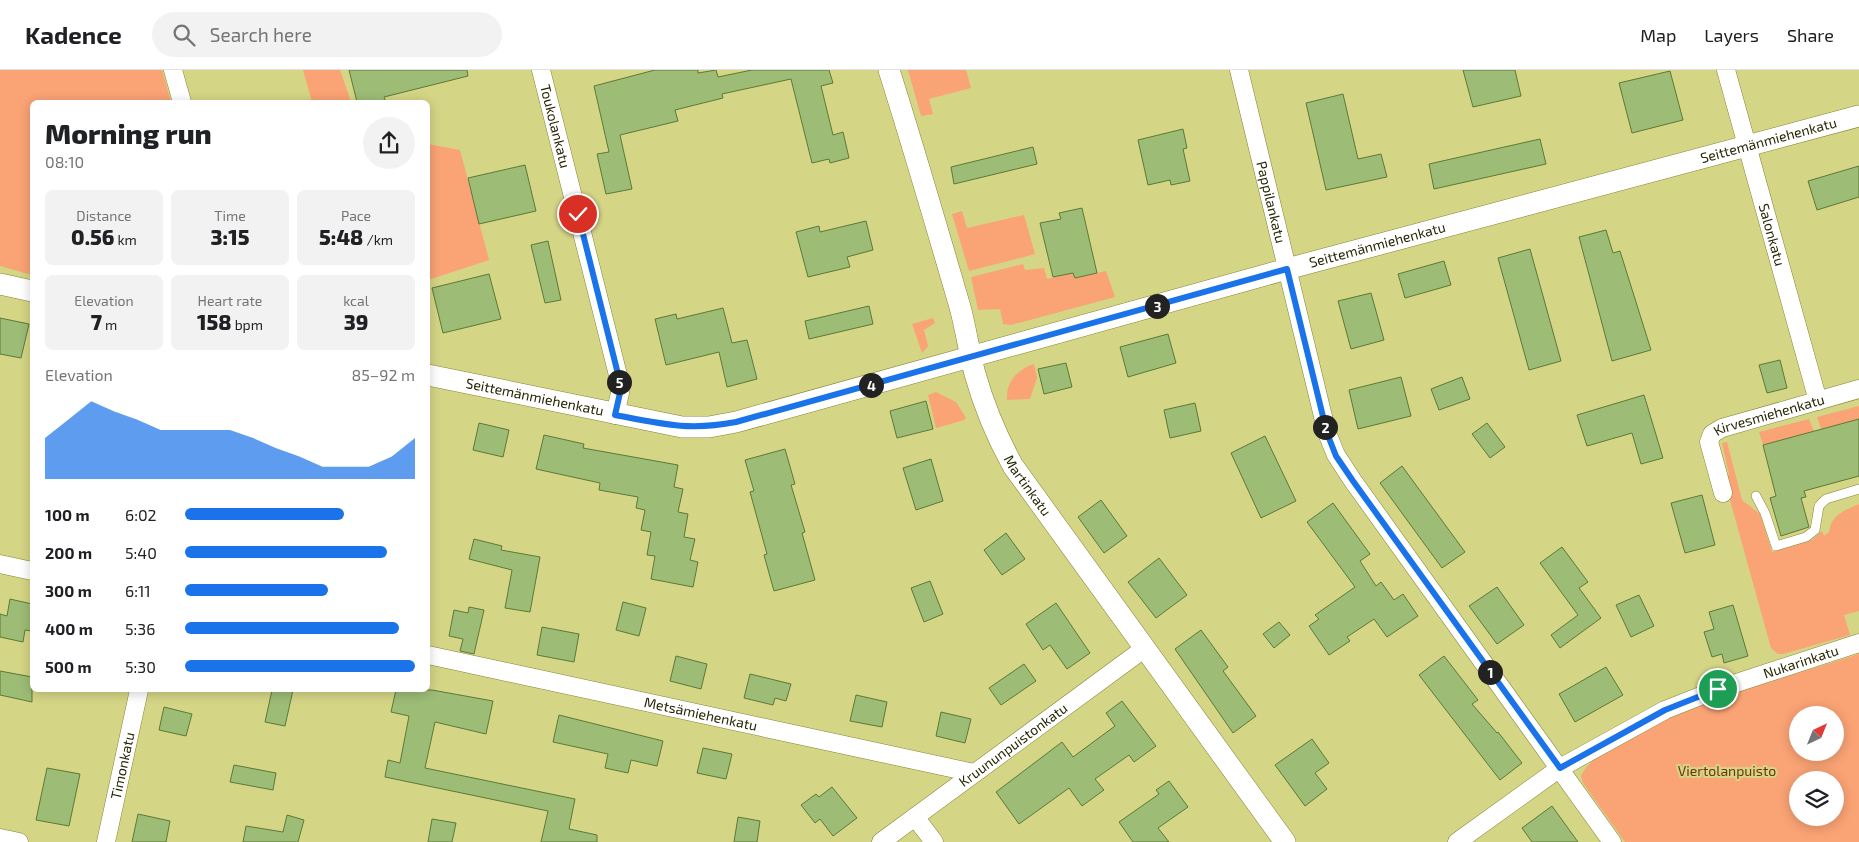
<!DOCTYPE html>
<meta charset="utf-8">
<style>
:root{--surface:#fff;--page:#f2f2f2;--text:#202124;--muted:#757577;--line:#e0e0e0;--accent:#1a73e8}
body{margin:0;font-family:"Exo 2",sans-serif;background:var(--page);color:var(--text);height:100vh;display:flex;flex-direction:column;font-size:19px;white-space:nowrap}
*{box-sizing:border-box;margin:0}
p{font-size:16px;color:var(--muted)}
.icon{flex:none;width:28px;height:28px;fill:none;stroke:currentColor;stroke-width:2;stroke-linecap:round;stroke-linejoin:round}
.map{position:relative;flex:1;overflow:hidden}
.details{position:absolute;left:30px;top:30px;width:400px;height:592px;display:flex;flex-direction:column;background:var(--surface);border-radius:8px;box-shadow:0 2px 12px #0003}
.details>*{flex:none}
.needle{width:32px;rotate:43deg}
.buttons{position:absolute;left:1789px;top:636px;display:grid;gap:10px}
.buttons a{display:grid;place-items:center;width:55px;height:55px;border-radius:50%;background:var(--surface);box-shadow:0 2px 12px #0003;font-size:25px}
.pin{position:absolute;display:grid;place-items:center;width:42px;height:42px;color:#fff;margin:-21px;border:2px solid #fff;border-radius:50%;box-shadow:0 1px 5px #0007}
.km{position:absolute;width:25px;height:25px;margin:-12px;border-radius:50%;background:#222;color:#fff;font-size:14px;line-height:25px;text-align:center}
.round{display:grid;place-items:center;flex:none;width:52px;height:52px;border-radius:26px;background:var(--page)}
.summary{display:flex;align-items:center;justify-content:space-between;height:85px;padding:0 15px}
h1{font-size:28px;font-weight:800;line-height:38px}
.metrics{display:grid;grid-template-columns:repeat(3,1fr);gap:8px;height:85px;padding:5px 15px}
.metrics div{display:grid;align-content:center;border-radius:8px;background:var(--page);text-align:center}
.metrics b{font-size:21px;font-weight:800}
.metrics small{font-size:14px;font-weight:400}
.metrics p{font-size:14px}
.chart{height:140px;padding:10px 15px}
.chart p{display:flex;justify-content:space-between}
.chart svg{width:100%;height:90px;margin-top:5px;fill:var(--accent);opacity:.7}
ul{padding:0 15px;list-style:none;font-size:16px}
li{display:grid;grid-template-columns:80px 60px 1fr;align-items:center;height:38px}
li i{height:12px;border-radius:6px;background:var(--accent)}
header{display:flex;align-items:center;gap:30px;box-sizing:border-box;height:70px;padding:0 25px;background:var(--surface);border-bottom:1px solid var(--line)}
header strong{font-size:24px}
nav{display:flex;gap:28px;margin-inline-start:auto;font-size:18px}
.search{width:350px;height:45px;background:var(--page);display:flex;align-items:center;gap:12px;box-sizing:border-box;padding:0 18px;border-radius:28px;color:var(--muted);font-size:19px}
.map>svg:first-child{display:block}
.green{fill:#faa375;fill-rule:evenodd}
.building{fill:#9dbc76;stroke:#5d7935}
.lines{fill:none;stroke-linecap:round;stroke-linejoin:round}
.service-casing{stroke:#858435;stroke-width:10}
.minor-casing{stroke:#858435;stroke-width:19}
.tertiary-casing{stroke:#858435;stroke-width:22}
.service{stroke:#fff;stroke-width:9}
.minor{stroke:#fff;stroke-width:18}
.tertiary{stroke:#fff;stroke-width:21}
.route-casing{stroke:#fff;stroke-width:10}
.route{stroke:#1a73e8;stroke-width:6}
.labels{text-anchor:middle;stroke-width:4;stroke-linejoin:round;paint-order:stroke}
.street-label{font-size:14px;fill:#272605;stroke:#d5d586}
.park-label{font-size:14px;fill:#6f330d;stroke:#d5d586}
</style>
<header>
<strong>Kadence</strong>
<div class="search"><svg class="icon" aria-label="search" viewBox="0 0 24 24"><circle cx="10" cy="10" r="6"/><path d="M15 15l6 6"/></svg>Search here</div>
<nav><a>Map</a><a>Layers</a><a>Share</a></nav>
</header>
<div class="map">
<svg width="1859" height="772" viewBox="0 0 1859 772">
<rect width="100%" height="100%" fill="#d5d586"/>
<!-- green -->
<g class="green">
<polygon points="0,0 162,0 171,32 32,32 32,205 0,196"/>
<polygon points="303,0 340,0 351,32 312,32"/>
<polygon points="908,0 966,0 971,18 929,29 933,44 921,46"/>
<polygon points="428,74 460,80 489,190 428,210"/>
<polygon points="962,141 967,158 1024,145 1035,184 969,201 952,144"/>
<polygon points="1023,194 1025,200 1044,198 1047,209 1073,203 1075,208 1106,201 1115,227 1011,255 1003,254 1000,239 978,240 971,207"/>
<polygon points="933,248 935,253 924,260 928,276 922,283 912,254"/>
<path d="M1034 294 1037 308 1030 329 1007 330C1006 311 1017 300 1034 294Z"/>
<polygon points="936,322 956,332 966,348 964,350 936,358 928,325"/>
<polygon points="1859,336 1859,349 1821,359 1817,347"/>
<polygon points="1809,349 1814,361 1763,375 1759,362"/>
<path d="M1727 372 1742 430 1760 444 1772 482 1812 470 1822 461 1824 466 1829 462C1831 445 1845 440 1859 434V541L1844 545 1850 565 1783 584H1778L1771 578 1728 423 1725 407 1729 404 1728 400 1722 373Z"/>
<path d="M1859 584V772H1625L1583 713 1581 706C1588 691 1600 686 1614 677 1689 631 1776 611 1859 584ZM1798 645H1835V682H1798ZM1798 710H1835V748H1798Z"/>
</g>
<!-- building -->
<g class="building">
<polygon points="349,0 467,0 468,6 384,27 386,32 357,32"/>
<polygon points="655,0 698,0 698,3 716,0 718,7 752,0 829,0 833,13 821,16 833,65 843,62 849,88 830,93 829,89 812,93 791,9 722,24 723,28 675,40 678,51 620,65 632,119 606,124 597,84 609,82 594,16"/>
<polygon points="1463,0 1515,0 1521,26 1473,37"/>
<polygon points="1670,1 1683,50 1632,63 1619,13"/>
<polygon points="1343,24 1358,89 1381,84 1387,107 1326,120 1306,33"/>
<polygon points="1183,59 1187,78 1183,79 1190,111 1171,115 1170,110 1148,115 1138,70"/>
<polygon points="1540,69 1546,94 1434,119 1429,94"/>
<polygon points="1033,77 1037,94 954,114 951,97"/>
<polygon points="525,95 536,141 479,154 468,108"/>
<polygon points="1859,96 1859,127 1817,140 1808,111"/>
<polygon points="1082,138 1097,203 1075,208 1073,203 1053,207 1040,153 1061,149 1059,143"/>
<polygon points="866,151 873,180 847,187 850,197 808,207 796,162 819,156 820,162"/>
<polygon points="1606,160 1613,183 1620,181 1651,280 1612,291 1579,167"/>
<polygon points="548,171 561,230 545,233 531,175"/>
<polygon points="1530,179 1561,291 1529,300 1498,188"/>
<polygon points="1444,191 1451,215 1405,228 1398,204"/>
<polygon points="489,204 501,249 443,263 432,218"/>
<polygon points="1371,223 1384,270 1351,279 1338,231"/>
<polygon points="869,236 873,254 809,269 805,251"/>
<polygon points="723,238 732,273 747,270 757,309 727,317 719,282 666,295 655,249 676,244 677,249"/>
<polygon points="0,248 29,254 21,288 0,284"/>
<polygon points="1168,264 1176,293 1128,307 1120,277"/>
<polygon points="1780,290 1787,318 1767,323 1759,295"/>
<polygon points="1066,293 1072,317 1044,324 1038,299"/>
<polygon points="1401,307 1411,346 1358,359 1349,320"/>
<polygon points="1462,307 1470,329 1439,340 1431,319"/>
<polygon points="1644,325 1663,388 1641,394 1632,363 1587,376 1577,345"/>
<polygon points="926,331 933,359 897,368 890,341"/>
<polygon points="1195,333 1201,361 1170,368 1164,340"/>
<polygon points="1859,349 1859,406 1804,421 1806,427 1801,428 1809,457 1781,466 1770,428 1776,426 1763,375"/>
<polygon points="479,353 509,360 503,387 473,380"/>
<polygon points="1487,353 1505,377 1490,388 1472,364"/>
<polygon points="544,365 584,374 583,378 678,395 674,417 683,419 678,442 688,444 684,467 695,469 690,490 698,492 693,517 651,509 655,486 647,485 651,462 641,460 645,440 636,438 638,427 599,420 600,413 536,399"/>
<polygon points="1265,366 1296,431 1261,448 1231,383"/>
<polygon points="785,379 795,414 791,415 805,462 802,463 815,510 774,521 764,485 767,484 750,422 754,421 745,390"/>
<polygon points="931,389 943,431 916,440 903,398"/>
<polygon points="1402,396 1465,482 1442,498 1380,413"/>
<polygon points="1702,425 1715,475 1685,483 1671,433"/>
<polygon points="1101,430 1127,466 1104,483 1078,447"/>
<polygon points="1333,433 1370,484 1360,491 1376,516 1381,512 1394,530 1403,524 1418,546 1387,567 1374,549 1347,567 1350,571 1329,585 1309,556 1319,549 1315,545 1355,517 1307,452"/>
<polygon points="1006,463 1025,489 1002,505 984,480"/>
<polygon points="474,469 502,476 501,480 540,487 530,542 505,538 512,500 469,489"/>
<polygon points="1562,477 1588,512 1579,518 1601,548 1560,578 1551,565 1578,545 1540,493"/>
<polygon points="1159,488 1187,525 1156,548 1128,512"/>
<polygon points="930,511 943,544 924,552 911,518"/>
<polygon points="1497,517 1524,555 1497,574 1469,536"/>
<polygon points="1639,525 1654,556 1631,567 1616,535"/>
<polygon points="10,529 32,534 32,561 25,560 23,572 0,567 0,544 7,546"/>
<polygon points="623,532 646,538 639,566 616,560"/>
<polygon points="1056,533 1090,583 1067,599 1050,575 1043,580 1026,554"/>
<polygon points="1733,535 1748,586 1724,593 1722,584 1712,587 1704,562 1714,559 1709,542"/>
<polygon points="469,537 484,540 474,584 460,581 463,569 449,566 454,540 468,543"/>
<polygon points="1279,552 1290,565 1274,578 1263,564"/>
<polygon points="542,557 579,564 574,592 537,585"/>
<polygon points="1201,560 1228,597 1223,601 1256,646 1233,663 1175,579"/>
<polygon points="676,586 707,594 701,619 670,611"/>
<polygon points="1444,586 1478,630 1472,634 1497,663 1498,662 1522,693 1500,710 1419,605"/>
<polygon points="1024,594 1036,611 1001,635 989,618"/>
<polygon points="1606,597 1623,625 1575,652 1559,624"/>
<polygon points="0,601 32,607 32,632 0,625"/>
<polygon points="750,604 791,614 786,631 775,628 773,635 744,628"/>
<polygon points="272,620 293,620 285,656 265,652"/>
<polygon points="396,620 432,620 493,631 486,664 435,652 425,698 575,729 569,759 597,765 597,772 541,772 548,741 385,707 388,690 400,693 409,646 391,642"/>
<polygon points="856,625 887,632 882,657 850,651"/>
<polygon points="1122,631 1156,676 1134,692 1129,685 1095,709 1104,720 1082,736 1069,718 1019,754 996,722 1062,672 1073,687 1115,656 1106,643"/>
<polygon points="164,637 192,644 186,666 159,660"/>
<polygon points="941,642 971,649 965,673 936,666"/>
<polygon points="559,645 663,671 657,696 631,690 628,703 605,698 608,684 553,672"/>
<polygon points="1312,669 1329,693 1315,703 1327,719 1305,736 1275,695"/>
<polygon points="703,678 732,684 726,709 697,703"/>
<polygon points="234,695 276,703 273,720 230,712"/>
<polygon points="47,698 80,704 69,756 36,750"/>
<polygon points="1169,711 1188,737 1158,758 1169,772 1133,772 1119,752 1159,724 1156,720"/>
<polygon points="832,717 857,748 833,766 820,749 815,753 801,735 816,724 819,727"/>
<polygon points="1552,736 1578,772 1532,772 1522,758"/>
<polygon points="138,744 170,751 166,772 132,772"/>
<polygon points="287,745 304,750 298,772 243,772 246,756 283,762"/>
<polygon points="738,747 760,751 757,772 734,772"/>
<polygon points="432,749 456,753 452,772 428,772"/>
</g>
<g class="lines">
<!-- service casing -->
<g class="service-casing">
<polyline id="service" points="1756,426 1765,443 1776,476 1806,467 1815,460 1819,436 1826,429 1859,419"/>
</g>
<!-- minor casing -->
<g class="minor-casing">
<g id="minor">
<polyline points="173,0 182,32"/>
<path id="s1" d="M541 0 619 309 620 323 615 345"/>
<path id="s2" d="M1239 0 1327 363 1336 385 1353 411 1612 772"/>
<path id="s3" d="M1726 0 1818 331"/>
<path id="s4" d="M1723 423 1709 372 1712 364 1722 358 1859 319"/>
<polyline points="0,494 32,501"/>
<path id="s5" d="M428 585 974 703"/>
<polyline points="915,747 934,772"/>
<polyline points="0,768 19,772"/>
<path id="s6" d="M106 772 139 620"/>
<path id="s7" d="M881 772 1145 578"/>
<path id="s8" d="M1457 772 1560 698 1665 640 1718 619 1859 573"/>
</g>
</g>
<!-- tertiary casing -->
<g class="tertiary-casing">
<g id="tertiary">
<path id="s9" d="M889 0C914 79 937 158 960 237 966 259 969 282 975 304 984 336 997 367 1013 396L1285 772"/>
<polyline points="0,214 32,221"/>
<path id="s10" d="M428 305 682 357H709L736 352 1287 199 1859 46"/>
</g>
</g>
<!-- service -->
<use href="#service" class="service"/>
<!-- minor -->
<use href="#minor" class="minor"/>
<!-- tertiary -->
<use href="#tertiary" class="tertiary"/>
</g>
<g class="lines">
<!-- route casing -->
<g class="route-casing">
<path id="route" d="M578 144 619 308 620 323 615 345C662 354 689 361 736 352L1287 199 1327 363 1336 386 1353 411 1560 698 1665 640 1718 619"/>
</g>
<!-- route -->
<use href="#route" class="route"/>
</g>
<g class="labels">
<!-- street labels -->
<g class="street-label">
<text dy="5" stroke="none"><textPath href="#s1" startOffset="58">Toukolankatu</textPath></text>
<text dy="5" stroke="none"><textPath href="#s10" startOffset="1384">Seittemänmiehenkatu</textPath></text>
<text dy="5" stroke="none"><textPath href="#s2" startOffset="136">Pappilankatu</textPath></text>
<text dy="5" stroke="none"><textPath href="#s3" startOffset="171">Salonkatu</textPath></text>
<text dy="5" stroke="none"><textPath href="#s10" startOffset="979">Seittemänmiehenkatu</textPath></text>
<text dy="5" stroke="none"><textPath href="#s10" startOffset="109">Seittemänmiehenkatu</textPath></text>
<text dy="5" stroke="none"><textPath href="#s4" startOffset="122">Kirvesmiehenkatu</textPath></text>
<text dy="5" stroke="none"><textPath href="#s9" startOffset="440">Martinkatu</textPath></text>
<text dy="5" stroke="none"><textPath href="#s8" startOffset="391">Nukarinkatu</textPath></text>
<text dy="5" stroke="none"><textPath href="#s5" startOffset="279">Metsämiehenkatu</textPath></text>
<text dy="5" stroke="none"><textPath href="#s7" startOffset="164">Kruununpuistonkatu</textPath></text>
<text dy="5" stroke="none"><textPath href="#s6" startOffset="78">Timonkatu</textPath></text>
</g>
<!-- park labels -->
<g class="park-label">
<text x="1727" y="706">Viertolanpuisto</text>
</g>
</g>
</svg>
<div class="buttons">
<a><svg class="needle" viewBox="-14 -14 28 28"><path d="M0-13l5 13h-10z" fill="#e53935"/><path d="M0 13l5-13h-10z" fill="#757577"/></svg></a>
<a><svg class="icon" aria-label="layers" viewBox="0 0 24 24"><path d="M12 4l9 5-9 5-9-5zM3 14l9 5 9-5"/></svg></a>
</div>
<div class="pin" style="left:1718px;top:619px;background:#1e9e55"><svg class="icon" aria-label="arrive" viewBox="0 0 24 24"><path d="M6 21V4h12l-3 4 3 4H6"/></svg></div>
<div class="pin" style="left:578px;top:144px;background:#d93025"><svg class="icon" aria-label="check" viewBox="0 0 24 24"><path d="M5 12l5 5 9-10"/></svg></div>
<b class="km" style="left:1490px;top:602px">1</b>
<b class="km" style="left:1325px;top:357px">2</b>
<b class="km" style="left:1157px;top:236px">3</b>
<b class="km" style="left:871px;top:315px">4</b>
<b class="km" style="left:619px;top:312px">5</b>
<section class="details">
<div class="summary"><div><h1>Morning run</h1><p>08:10</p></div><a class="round"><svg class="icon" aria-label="share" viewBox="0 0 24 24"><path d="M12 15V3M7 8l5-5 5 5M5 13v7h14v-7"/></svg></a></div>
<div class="metrics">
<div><p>Distance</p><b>0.56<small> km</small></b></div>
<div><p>Time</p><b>3:15</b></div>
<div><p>Pace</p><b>5:48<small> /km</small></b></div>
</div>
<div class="metrics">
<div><p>Elevation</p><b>7<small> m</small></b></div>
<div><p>Heart rate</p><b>158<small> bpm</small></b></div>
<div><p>kcal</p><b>39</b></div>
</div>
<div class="chart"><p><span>Elevation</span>85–92 m</p>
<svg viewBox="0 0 160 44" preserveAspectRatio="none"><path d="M0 44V24L10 15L20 6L30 11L40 15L50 20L60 20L70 20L80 20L90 24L100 29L110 33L120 38L130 38L140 38L150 33L160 24V44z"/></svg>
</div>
<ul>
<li><b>100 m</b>6:02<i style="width:69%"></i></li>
<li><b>200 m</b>5:40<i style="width:88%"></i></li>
<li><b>300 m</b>6:11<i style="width:62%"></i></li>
<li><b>400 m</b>5:36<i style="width:93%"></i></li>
<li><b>500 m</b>5:30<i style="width:100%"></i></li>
</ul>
</section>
</div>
